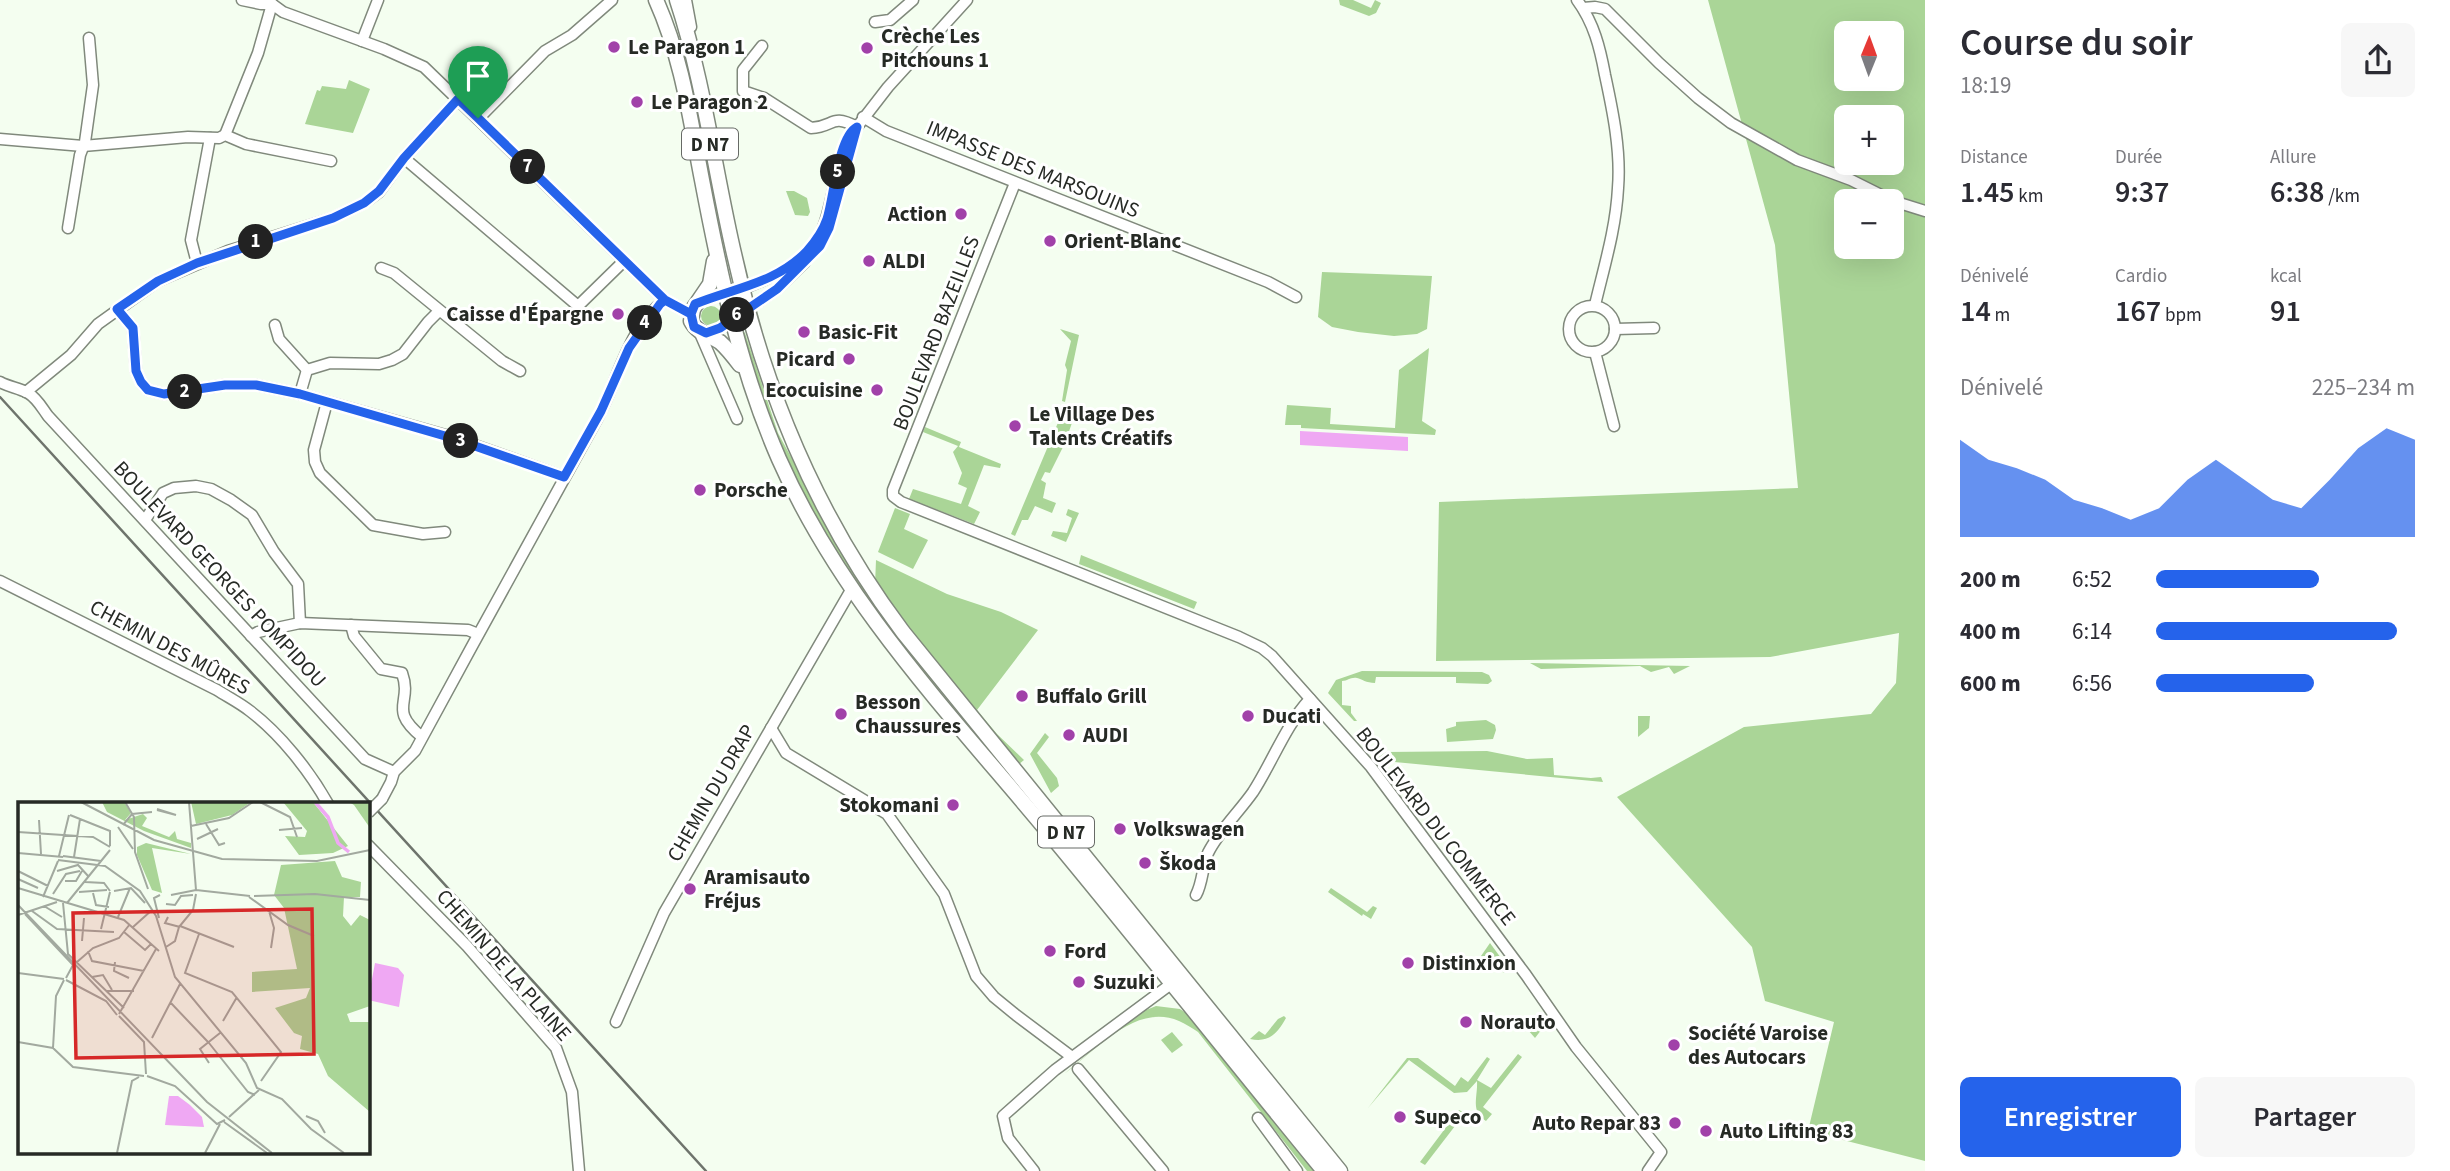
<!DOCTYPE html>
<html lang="fr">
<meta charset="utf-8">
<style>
:root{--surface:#fff;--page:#f7f7f7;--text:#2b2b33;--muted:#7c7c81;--accent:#2563eb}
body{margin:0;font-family:"Source Sans 3",sans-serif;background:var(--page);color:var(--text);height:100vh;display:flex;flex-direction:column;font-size:26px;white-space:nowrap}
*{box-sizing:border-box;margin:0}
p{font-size:23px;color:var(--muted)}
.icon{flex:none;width:38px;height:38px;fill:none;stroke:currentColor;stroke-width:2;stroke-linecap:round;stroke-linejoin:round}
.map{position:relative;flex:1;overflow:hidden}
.side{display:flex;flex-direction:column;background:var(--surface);width:525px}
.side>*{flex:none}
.needle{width:46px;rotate:1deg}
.buttons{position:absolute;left:1834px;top:21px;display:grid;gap:14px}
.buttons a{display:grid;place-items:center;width:70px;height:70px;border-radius:10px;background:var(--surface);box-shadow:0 7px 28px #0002;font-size:35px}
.pin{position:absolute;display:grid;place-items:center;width:60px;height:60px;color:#fff;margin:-72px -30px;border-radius:50% 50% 50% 0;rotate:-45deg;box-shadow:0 0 7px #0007}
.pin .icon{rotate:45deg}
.km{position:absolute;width:35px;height:35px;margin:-18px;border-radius:50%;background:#222;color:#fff;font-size:19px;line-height:35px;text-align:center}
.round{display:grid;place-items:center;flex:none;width:74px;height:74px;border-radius:10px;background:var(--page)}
.overview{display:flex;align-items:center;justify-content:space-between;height:119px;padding:0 35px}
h1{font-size:38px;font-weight:600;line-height:52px}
.stats{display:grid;grid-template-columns:repeat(3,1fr);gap:10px;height:119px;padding:7px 35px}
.stats div{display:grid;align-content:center}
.stats b{font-size:30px;font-weight:600}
.stats small{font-size:19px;font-weight:400}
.stats p{font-size:19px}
.chart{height:196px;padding:14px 35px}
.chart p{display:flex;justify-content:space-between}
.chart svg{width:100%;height:126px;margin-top:7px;fill:var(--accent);opacity:.7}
.button{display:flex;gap:14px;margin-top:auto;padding:14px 35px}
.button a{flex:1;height:80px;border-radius:10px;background:var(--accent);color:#fff;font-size:28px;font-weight:600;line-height:80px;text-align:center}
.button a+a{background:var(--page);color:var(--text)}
ul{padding:0 35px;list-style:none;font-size:23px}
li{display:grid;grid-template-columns:112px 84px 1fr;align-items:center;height:52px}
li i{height:18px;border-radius:9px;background:var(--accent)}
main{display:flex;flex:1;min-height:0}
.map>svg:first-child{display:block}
.green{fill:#aad597;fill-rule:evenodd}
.water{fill:#efa8f3}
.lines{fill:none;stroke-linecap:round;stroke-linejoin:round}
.minor-casing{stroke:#80897c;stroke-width:13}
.major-casing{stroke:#80897c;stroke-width:17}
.minor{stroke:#fff;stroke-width:10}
.major{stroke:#fff;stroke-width:14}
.rail{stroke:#6e746c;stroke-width:2.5}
.minor-bridge-casing{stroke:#80897c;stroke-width:13;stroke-linecap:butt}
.minor-bridge{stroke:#fff;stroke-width:10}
.route-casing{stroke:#fff;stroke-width:14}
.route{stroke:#2563eb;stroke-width:9}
.poi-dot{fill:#a141a9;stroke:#fff;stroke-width:2.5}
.labels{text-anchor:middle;stroke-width:6;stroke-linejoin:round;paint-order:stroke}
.shield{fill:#fff;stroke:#676a66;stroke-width:2}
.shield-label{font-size:19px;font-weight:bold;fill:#262a25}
.poi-label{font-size:21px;font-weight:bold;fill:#262a25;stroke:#fff;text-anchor:start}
.street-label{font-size:21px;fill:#262a25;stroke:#fff}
.inset-river{fill:none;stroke:#efa8f3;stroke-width:3.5}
.inset-road{fill:none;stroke:#a2a99f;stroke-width:2}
.view{fill:#d62828;fill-opacity:0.15;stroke:#d62828;stroke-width:3.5}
.inset-edge{fill:none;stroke:#262a25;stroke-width:3.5}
</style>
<main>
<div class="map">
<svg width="1925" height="1171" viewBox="0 0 1925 1171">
<rect width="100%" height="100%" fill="#f4fef0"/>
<!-- green -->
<g class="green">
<polygon points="1339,0 1353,0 1371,8 1375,0 1381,3 1376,13 1369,16 1340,5"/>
<path d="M1708 0H1925V1161L1808 1131 1834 1022 1765 1001 1752 947 1617 797 1744 727 1871 714 1896 683 1899 633 1770 657 1436 661 1439 502 1798 488 1775 245ZM1846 33H1892V79H1846ZM1846 117H1892V163H1846ZM1846 201H1892V247H1846Z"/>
<polygon points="349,80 370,89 353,133 305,124 317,90 320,91 322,86 346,89"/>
<polygon points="786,191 794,191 807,198 810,212 808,216 795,215"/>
<polygon points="1322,272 1432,276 1427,329 1417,334 1394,336 1358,332 1332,327 1318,317"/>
<circle cx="711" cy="316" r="10"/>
<polygon points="1060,329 1079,335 1065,402 1062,401 1067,370 1065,365 1071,341"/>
<path d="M742 331 745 333 778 433 855 575 876 608 945 697C912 658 877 618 849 575 800 500 766 418 742 331Z"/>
<polygon points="1429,348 1422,421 1436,430 1435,435 1301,428 1301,425 1285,425 1287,405 1331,408 1330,424 1395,428 1399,370"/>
<polygon points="1065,406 1074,417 1065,443 1050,473 1045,472 1041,480 1046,483 1043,498 1056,503 1052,513 1035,506 1028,520 1022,520 1015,536 1011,534"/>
<polygon points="925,427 961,442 959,447 1001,464 1000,468 984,465 968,506 980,512 974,524 909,499 913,489 961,504 967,488 958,484 962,473 953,452 958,446 923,432"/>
<polygon points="895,508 910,514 904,529 928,540 913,569 878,552"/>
<polygon points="1068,509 1079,513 1066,542 1051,536 1053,531 1067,533 1072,518 1066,515"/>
<polygon points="1081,555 1197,602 1194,609 1079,564"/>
<polygon points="876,560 947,594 1001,612 1038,630 977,710 997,734 1024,760 1018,765 933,664 875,585"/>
<polygon points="1530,663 1690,666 1674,674 1669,667 1651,672 1640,666 1541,669"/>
<path d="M1362 671 1482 672 1489 675 1492 681 1488 684 1456 683V677H1376L1375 683C1366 683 1362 679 1357 678 1350 677 1348 681 1342 681V705L1351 706V713L1357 721H1354L1328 693 1336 680Z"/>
<polygon points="1638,716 1650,716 1649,728 1638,737"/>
<polygon points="1486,720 1495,725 1496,730 1493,739 1447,742 1446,729 1456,726 1456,722"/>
<polygon points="1045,733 1049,737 1037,753 1057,778 1059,786 1051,793 1030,754"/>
<polygon points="1487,751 1527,759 1553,758 1554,775 1591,778 1601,777 1603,782 1374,760 1386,752"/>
<polygon points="1331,888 1367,912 1373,906 1377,908 1371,919 1363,914 1362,916 1328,892"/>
<polygon points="1490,943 1509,969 1504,973 1481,956"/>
<path d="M1156 1006 1180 1009 1192 1017 1315 1171H1307L1198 1032C1192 1028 1186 1024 1179 1021 1136 1002 1095 1051 1064 1074L1134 1015Z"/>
<polygon points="1536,1015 1545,1025 1535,1038 1528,1030"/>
<path d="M1284 1016 1286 1018C1277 1034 1269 1043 1250 1039L1259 1031 1265 1035 1278 1019Z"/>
<polygon points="1172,1032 1183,1045 1172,1053 1161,1040"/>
<path d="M1518 1054 1522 1057 1483 1107 1492 1114 1486 1121C1470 1111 1478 1097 1477 1081L1467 1092 1454 1093 1409 1060 1368 1108 1407 1058H1418L1455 1086 1461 1077 1468 1082 1487 1057 1490 1059 1477 1080 1491 1088Z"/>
<polygon points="1459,1110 1465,1113 1425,1165 1420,1162"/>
</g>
<!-- water -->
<g class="water">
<polygon points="1300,431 1408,437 1408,451 1300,445"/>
<polygon points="375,963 398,968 404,975 399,1007 368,1000"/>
</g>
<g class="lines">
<!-- minor casing -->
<g class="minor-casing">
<g id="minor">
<polyline points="242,0 261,4 272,4 283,12 384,49 424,67 665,300 691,314"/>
<polyline points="686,0 691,27"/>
<path d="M1577 0C1594 23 1600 48 1605 75 1613 112 1621 151 1618 188 1616 228 1604 267 1595 305"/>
<polyline points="1583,8 1595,7 1605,9 1659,63 1698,98 1731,123 1797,160 1851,180 1893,201 1925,211"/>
<polyline points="875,22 890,20 913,0"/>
<polyline points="362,41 378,0"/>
<path d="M762 46 743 70V91L764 98 811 128C835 127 830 113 857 127"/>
<polyline points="863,117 886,131 1268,282 1296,297"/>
<polyline points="478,119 545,51 572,35 612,0"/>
<polyline points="225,135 258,53 272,4"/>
<polyline points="0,139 83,146 188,137 219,138 225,135 246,144 331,161"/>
<polyline points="404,158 578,306 624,261"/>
<polyline points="1015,183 893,490 893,496 901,502 1239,637 1262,648 1272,656 1371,767 1526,975 1576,1047 1661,1152 1648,1171"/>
<polyline points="68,228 80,155 85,142 93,85 89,38"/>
<polyline points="197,263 191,240 210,138"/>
<polyline points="381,268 394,273 502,361 520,371"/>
<path d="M742 289C771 278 800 265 818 238 834 213 837 139 857 127L888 87 967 0"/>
<circle cx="1592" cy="329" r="23"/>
<polyline points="117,309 133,328 136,371 141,382 148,390 164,394 225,385 256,385 300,394 452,437 564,477"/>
<polyline points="748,309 777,289 805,262"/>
<polyline points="275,325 279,339 307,370"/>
<polyline points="1615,329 1654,328"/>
<polyline points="699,331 737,419"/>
<polyline points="1595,352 1614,426"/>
<path d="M0 382C9 387 19 388 28 393 37 398 42 408 48 416L365 759 394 772"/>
<polyline points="26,392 71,355 98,324 158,281 228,251 333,218 364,203 379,192 404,158 458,99"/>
<polyline points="300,394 307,370 330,363 379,364 392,360 403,354 428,322 439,311"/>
<polyline points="327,402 314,450 315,462 320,473 373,525 423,534 445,532"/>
<polyline points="145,520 163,493 174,488 196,486 211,489 231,500 252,515 274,552 298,584 300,623"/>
<path d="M0 581 217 690C228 697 240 703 250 711 280 734 309 770 328 804"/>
<path d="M351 625 354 636 381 669 402 673C413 704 387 708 422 737"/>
<polyline points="251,636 258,632 300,623 468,630 478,634"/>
<polyline points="771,728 786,753 887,814 944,894 976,976 994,997 1016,1015 1072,1057"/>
<path d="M382 799 391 782 394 772 415 751C475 640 536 530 597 419 618 381 628 327 665 300"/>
<polyline points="368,845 467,946 556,1048 572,1092 579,1171"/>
<path d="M1196 895C1203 882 1202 867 1208 853 1219 831 1239 812 1253 792 1273 761 1285 726 1310 699"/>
<polyline points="616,1022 664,913 851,590"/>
<polyline points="1078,1069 1163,1171"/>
<polyline points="1258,1118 1297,1171"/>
<polyline points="1034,1171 1008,1138 1003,1116 1055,1070 1171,984"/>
</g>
</g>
<!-- major casing -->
<g class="major-casing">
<g id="major">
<path d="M656 0C682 58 690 118 702 180 720 275 740 370 779 459 842 602 951 715 1049 833 1142 945 1232 1059 1324 1171"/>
<path d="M677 0C704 81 715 174 735 258 765 393 820 522 903 632L1340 1171"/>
<path d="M714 261 710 284 693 309 691 321C697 333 709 335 720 342 728 349 734 357 740 365"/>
</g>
</g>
<!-- minor -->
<use href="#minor" class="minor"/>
<!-- major -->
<use href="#major" class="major"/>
<!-- rail -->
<polyline class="rail" points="0,397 706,1171"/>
<!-- minor-bridge casing -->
<g class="minor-bridge-casing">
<polyline id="minor-bridge" points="368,813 382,799"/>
</g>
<!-- minor-bridge -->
<use href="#minor-bridge" class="minor-bridge"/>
</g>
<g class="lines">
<!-- route casing -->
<g class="route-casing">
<path id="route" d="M478 118 458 99 404 158 379 191 364 203 333 218 197 263 158 281 117 309 133 328 136 371 141 382 148 390 164 394 225 385H256L300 394 452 438 564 477 601 411 629 348 660 304 665 300 691 314 695 304C734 288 777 283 807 251 816 241 823 231 827 219 834 198 838 137 857 127L829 228 820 246 777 289 720 328 706 333 694 327 691 314 665 300 478 118"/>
</g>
<!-- route -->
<use href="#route" class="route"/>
</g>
<!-- markers -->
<g class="poi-dot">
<circle cx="614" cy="47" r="7"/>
<circle cx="867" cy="48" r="7"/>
<circle cx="637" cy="102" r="7"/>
<circle cx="961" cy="214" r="7"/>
<circle cx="1050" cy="241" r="7"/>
<circle cx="869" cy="261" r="7"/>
<circle cx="618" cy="314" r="7"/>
<circle cx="804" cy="332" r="7"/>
<circle cx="849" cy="359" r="7"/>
<circle cx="877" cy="390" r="7"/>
<circle cx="1015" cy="426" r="7"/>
<circle cx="700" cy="490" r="7"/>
<circle cx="1022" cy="696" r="7"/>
<circle cx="841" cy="714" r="7"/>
<circle cx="1248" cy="716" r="7"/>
<circle cx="1069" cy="735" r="7"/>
<circle cx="953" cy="805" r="7"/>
<circle cx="1120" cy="829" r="7"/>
<circle cx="1145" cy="863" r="7"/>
<circle cx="690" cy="889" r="7"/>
<circle cx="1050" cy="951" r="7"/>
<circle cx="1408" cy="963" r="7"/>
<circle cx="1079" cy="982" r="7"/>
<circle cx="1466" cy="1022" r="7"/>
<circle cx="1674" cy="1045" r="7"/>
<circle cx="1400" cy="1117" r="7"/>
<circle cx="1675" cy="1123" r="7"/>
<circle cx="1706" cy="1131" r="7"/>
</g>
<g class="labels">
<!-- shield labels -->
<g class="shield">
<rect x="682" y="128.5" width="56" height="31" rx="5"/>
<rect x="1038" y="816.5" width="56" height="31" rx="5"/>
</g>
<g class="shield-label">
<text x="710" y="151">D N7</text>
<text x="1066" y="839">D N7</text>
</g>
<!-- poi labels -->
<g class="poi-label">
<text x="881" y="43">Crèche Les<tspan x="881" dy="24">Pitchouns 1</tspan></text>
<text x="628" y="54">Le Paragon 1</text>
<text x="651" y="109">Le Paragon 2</text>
<text x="947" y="221" text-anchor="end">Action</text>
<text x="1064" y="248">Orient-Blanc</text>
<text x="883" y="268">ALDI</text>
<text x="604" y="321" text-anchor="end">Caisse d'Épargne</text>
<text x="818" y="339">Basic-Fit</text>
<text x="835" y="366" text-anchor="end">Picard</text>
<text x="863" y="397" text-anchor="end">Ecocuisine</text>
<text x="1029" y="421">Le Village Des<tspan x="1029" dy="24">Talents Créatifs</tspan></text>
<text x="714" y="497">Porsche</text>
<text x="1036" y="703">Buffalo Grill</text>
<text x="855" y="709">Besson<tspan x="855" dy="24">Chaussures</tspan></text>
<text x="1262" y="723">Ducati</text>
<text x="1083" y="742">AUDI</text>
<text x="939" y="812" text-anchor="end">Stokomani</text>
<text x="1134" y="836">Volkswagen</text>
<text x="1159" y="870">Škoda</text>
<text x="704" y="884">Aramisauto<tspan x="704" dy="24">Fréjus</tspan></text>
<text x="1064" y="958">Ford</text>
<text x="1422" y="970">Distinxion</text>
<text x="1093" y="989">Suzuki</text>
<text x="1480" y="1029">Norauto</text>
<text x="1688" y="1040">Société Varoise<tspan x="1688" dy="24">des Autocars</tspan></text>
<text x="1414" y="1124">Supeco</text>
<text x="1661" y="1130" text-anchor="end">Auto Repar 83</text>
<text x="1720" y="1138">Auto Lifting 83</text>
</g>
<!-- street labels -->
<g class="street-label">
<text transform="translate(1033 169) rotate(22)" y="7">IMPASSE DES MARSOUINS</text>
<text transform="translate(936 333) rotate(-69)" y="7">BOULEVARD BAZEILLES</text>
<text transform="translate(220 574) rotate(47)" y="7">BOULEVARD GEORGES POMPIDOU</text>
<text transform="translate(170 647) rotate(28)" y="7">CHEMIN DES MÛRES</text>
<text transform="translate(711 793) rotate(-60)" y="7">CHEMIN DU DRAP</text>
<text transform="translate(1436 826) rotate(52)" y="7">BOULEVARD DU COMMERCE</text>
<text transform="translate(504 965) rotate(49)" y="7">CHEMIN DE LA PLAINE</text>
</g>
</g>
<!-- overview -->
<g transform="translate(18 802)">
<rect width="352" height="352" fill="#f4fef0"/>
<path d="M84 0H106L113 11 107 18 125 12 129 16 124 24 151 35 157 29 159 37 173 41V46L126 29 89 10ZM173 0H233L214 13 178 22ZM265 0H295L330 44 315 51 281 53 267 34 287 35 289 29ZM331 0H352V26L336 3ZM128 41 173 52 134 46 144 91 134 88 119 53V45ZM317 59 324 75 343 80 342 95H326L325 114 333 124 342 113 352 118V204L329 212 332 220H352V310L310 274 300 252 282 247 284 234 276 231 257 206 288 196 292 186 234 190V170L279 167 266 106 256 93 263 63Z" fill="#aad597"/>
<path d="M151 294H160L172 303 184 315 186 325 147 323Z" fill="#efa8f3"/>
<path class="inset-river" d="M297 0 310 15 320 41 331 50"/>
<path class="inset-road" d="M63 0 136 38 204 57 299 59 352 48M107 0 116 15 117 50 130 87M171 0 178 88M242 0 272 15 279 35M139 8 158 13 139 7M52 13 92 29V44M21 18 23 52M188 22 201 43 207 41M105 23 114 12 134 10M173 24 211 16 235 0M100 25 115 47M261 28 284 26M0 30 75 35 92 45M179 37 200 27M0 51 45 55M41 54 51 13M45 54 83 59M56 55 62 17M40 58 87 64 122 89 138 114 157 175 228 261 239 286 264 297 293 327 326 351M0 69 30 84M39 69 60 63 71 75M0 77 20 86M47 79H58L64 69M67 80 86 81 92 89M0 86 106 118 141 149M96 89 113 86 127 101M61 90 89 88M75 91 78 103 91 105M35 92 48 72 62 69M153 93 178 88 232 94M236 94 297 92 352 98M25 95 40 59M231 95 270 123 296 134M45 101 50 152 106 206M49 101 92 48M148 102 157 103 163 94 175 93M0 103 189 300 254 351M26 104 44 115M14 109 39 127 96 130M251 109 256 126 253 146M7 112 55 163 48 176M0 113 39 100M100 115 112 86M150 115 147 121 162 125M141 116 136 96 142 93M162 124 216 145M115 125 134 108M83 127 92 90M106 130 127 148 133 142M181 132 167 171 214 190 263 250 243 279M64 139 66 116M148 145 157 139 161 125 175 108 178 92M70 149 74 159 126 169M59 160 75 146 101 136 112 122M97 160 96 169 111 176M0 171 46 177M74 175 85 173 94 188M48 178 88 199 99 213M88 189H116M152 200 190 240M101 212 138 147M101 214 126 240 128 272M205 219 219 195M134 236 162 182M0 240 35 246 55 265 126 274M191 241 230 290 237 293M35 246 38 194 46 178M191 261 182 247 202 231M129 274 157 284 199 322 207 318M288 314 300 319 307 331M211 315 241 288M206 320 249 351M99 351 114 279 121 275M187 351 202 322"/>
<path class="view" d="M294 107 296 252 58 256 55 111Z"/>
<rect width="352" height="352" class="inset-edge"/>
</g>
</svg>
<div class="buttons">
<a><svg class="needle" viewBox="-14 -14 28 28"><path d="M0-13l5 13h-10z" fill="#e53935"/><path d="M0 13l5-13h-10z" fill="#7c7c81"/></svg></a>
<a>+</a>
<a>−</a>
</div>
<div class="pin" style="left:478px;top:118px;background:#1e9e55"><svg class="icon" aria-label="arrive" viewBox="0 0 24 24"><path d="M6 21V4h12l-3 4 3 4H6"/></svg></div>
<b class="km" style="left:256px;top:242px">1</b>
<b class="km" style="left:185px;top:392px">2</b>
<b class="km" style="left:461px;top:441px">3</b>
<b class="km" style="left:645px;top:323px">4</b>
<b class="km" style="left:838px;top:172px">5</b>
<b class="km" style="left:737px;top:315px">6</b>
<b class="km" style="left:528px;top:167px">7</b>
</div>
<section class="side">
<div class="overview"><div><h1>Course du soir</h1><p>18:19</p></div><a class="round"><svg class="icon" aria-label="share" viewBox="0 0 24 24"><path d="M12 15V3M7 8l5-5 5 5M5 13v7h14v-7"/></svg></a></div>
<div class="stats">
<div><p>Distance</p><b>1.45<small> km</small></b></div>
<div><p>Durée</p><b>9:37</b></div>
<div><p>Allure</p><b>6:38<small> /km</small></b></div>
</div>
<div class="stats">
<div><p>Dénivelé</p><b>14<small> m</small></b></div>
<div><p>Cardio</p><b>167<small> bpm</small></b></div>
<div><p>kcal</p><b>91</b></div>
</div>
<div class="chart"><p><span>Dénivelé</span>225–234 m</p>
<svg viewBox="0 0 160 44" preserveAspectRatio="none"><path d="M0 44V10L10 17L20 20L30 24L40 31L50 34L60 38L70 34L80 24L90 17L100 24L110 31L120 34L130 24L140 13L150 6L160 10V44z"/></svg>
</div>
<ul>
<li><b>200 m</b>6:52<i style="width:63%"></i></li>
<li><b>400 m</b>6:14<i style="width:93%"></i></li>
<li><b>600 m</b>6:56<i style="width:61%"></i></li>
</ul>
<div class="button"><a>Enregistrer</a><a>Partager</a></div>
</section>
</main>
